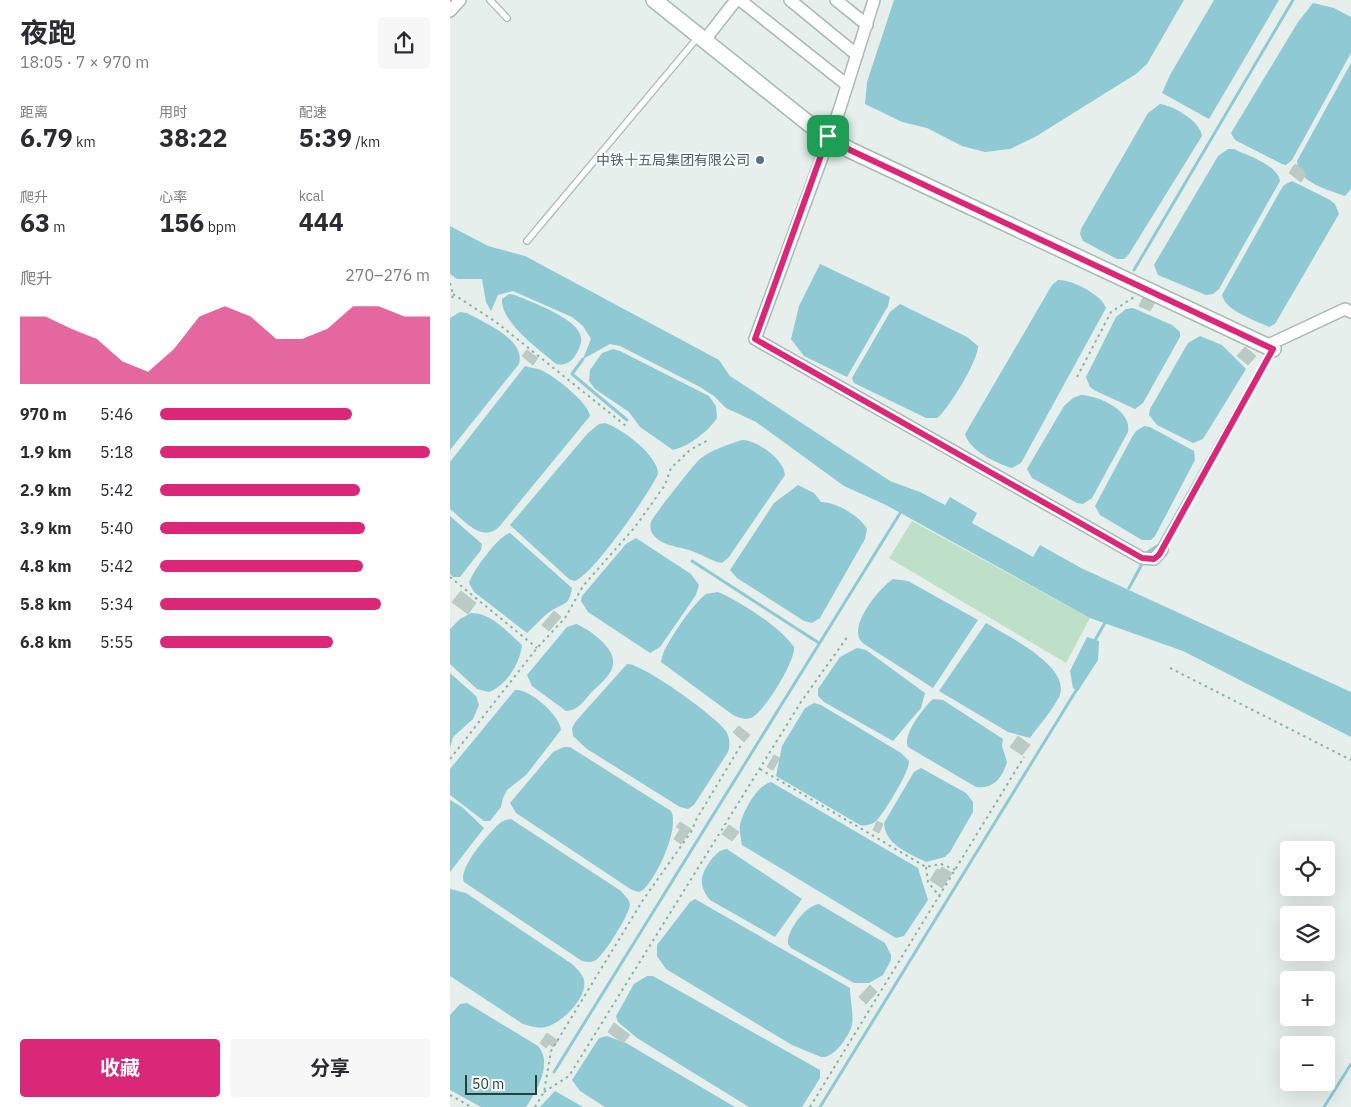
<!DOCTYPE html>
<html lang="zh">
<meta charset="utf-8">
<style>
:root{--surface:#fff;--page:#f7f7f7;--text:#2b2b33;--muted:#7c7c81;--accent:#db2777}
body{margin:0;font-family:"IBM Plex Sans","Noto Sans SC",sans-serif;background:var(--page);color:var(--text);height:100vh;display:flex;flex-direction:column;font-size:19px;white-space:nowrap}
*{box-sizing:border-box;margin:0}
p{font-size:16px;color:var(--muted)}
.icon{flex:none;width:28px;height:28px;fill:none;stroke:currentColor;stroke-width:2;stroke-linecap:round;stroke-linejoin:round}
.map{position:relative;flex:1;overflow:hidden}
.side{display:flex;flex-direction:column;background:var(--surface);width:450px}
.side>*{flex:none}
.tools{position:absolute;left:830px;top:841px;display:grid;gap:10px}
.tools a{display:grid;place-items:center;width:55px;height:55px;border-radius:5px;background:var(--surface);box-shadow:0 5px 20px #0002;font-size:25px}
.scale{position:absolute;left:15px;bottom:12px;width:72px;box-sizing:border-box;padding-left:5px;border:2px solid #24423a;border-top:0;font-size:14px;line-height:18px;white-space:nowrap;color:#24423a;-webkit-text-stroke:4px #f7fbf9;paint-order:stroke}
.pin{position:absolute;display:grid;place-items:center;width:42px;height:42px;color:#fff;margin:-21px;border-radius:10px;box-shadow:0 2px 8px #0006}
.round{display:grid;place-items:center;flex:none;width:52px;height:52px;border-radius:5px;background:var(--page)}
.summary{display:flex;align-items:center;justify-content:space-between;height:85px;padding:0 20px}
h1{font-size:28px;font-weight:700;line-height:38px}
.stats{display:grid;grid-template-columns:repeat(3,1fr);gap:8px;height:85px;padding:5px 20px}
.stats div{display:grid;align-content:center}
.stats b{font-size:25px;font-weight:700}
.stats small{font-size:14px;font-weight:400}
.stats p{font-size:14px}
.chart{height:140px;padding:10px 20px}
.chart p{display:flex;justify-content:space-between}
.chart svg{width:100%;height:90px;margin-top:5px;fill:var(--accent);opacity:.7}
.button{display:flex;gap:10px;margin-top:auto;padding:10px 20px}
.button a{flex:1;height:58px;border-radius:5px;background:var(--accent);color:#fff;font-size:20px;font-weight:700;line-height:58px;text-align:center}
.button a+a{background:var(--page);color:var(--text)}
ul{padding:0 20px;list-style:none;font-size:16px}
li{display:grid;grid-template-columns:80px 60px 1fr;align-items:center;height:38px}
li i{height:12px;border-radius:6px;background:var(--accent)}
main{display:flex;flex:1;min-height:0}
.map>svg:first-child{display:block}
.green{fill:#bfe0c8}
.water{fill:#8ec9d4}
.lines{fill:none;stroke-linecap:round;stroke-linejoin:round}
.stream{stroke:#8ec9d4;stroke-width:3}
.building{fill:#bbcac4;stroke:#b8c9c2}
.lane-casing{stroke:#a8b8b2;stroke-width:8}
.street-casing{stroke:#a8b8b2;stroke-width:14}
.secondary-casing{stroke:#a4bbb3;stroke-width:18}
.path{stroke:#86b3a5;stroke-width:2;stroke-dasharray:2.5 4;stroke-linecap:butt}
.lane{stroke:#fff;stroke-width:5.5}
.street{stroke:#fff;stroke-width:11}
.secondary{stroke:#fff;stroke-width:15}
.route-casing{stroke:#fff;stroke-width:10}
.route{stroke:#db2777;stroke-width:6}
.service-dot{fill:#5c6f8a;stroke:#f7fbf9;stroke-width:2}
.labels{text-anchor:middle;stroke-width:4;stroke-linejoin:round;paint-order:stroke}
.service-label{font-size:14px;fill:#4e5e75;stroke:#f7fbf9;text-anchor:end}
</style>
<main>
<section class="side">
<div class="summary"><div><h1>夜跑</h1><p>18:05 · 7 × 970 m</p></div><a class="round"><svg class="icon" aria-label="share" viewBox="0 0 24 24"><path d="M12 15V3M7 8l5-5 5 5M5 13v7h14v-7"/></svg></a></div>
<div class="stats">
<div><p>距离</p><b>6.79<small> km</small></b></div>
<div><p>用时</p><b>38:22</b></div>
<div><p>配速</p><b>5:39<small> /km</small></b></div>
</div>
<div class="stats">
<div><p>爬升</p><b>63<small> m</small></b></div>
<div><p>心率</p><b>156<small> bpm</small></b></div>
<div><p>kcal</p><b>444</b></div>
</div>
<div class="chart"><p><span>爬升</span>270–276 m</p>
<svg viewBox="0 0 160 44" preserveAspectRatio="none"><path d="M0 44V11L10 11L20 17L30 22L40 33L50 38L60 27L70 11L80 6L90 11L100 22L110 22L120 17L130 6L140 6L150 11L160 11V44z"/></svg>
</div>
<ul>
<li><b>970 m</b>5:46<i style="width:71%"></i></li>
<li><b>1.9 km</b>5:18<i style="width:100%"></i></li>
<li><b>2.9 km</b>5:42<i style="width:74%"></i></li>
<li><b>3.9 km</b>5:40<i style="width:76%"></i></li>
<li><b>4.8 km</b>5:42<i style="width:75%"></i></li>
<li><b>5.8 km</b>5:34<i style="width:82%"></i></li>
<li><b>6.8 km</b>5:55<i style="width:64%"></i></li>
</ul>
<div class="button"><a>收藏</a><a>分享</a></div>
</section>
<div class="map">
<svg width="901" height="1107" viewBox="0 0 901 1107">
<rect width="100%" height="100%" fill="#e6efeb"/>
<!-- green -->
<polygon class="green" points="462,521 640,618 616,663 439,558"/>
<!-- water -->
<g class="water">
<polygon points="444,0 734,0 697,64 686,74 585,137 560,149 535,152 512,146 477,128 452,122 415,104 417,82"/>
<polygon points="764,0 829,0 759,119 712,93 720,75"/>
<polygon points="863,3 884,8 901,17 901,53 842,160 836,165 832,164 785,140 781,133 848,22"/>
<path d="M901 63V189L895 196C877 189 848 183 847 161Z"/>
<path d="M710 104C724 106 750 121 752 136L679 254 674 259H667L633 241 630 234 631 229 698 113Z"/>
<path d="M778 149H784C798 156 828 165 830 181L769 289 763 294 756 295 708 275 704 265 768 156Z"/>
<path d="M842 181 880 200 885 204 889 214 825 324 819 327C806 320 776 312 772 295L830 191 834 185Z"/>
<polygon points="0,226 38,246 75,256 269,360 280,376 440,481 470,492 495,505 500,497 527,513 522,523 583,557 590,545 631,568 901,692 901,737 733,651 640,618 436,505 394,486 306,422 276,408 264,396 250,387 170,346 160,344 133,359 141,339 133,326 122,317 63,291 48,295 41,311 36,302 32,279 7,279 0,274"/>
<polygon points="370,264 440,297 438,306 397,377 354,356 341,339 349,306"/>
<path d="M608 280C621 279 652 295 656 308L571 463 562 468C547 464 519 450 515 434L602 285Z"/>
<path d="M59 294 65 295C81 302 130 319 131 338 132 344 128 351 125 356 120 363 114 366 106 364 89 349 51 323 52 299Z"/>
<path d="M450 304 517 337 528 346C529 359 498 410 487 418H476L404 383 402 378 440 312Z"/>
<polygon points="683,308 722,325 730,332 730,337 693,403 685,409 646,391 640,387 636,377 666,317 676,309"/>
<path d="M10 312 17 313C34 323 76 339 69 364L0 450V318Z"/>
<polygon points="750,336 772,345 796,369 753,439 743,443 707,425 699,415 700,409 738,343"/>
<path d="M163 349 170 351 259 396 266 406 267 418C258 431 240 446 223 450L190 427 179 412 145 389 139 381 140 370 152 353Z"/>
<path d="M75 366C80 368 86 368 91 370 103 375 139 403 140 416L49 527C32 543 15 521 0 509V462Z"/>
<path d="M631 395C650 396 682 411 678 432L642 498 633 504 627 503 582 478 577 469 614 406 623 398Z"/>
<path d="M155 423C171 428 208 455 208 474 200 492 141 578 124 581L119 579 60 525 138 433 149 424Z"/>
<polygon points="694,426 700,427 744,451 745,460 705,536 701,540 692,540 650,515 645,506 682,437 686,431"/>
<path d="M292 440C307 440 334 459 335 475L279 557 272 563 267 562C258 559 249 553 239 550 227 546 210 546 202 533 200 529 200 526 201 522 203 516 245 463 250 459 262 449 278 445 292 440Z"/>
<path d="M348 485 364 493 371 502C386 502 410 516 417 529L415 539 370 618 362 623 354 621 287 578 280 570 324 503Z"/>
<polygon points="0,516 32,544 31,550 10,577 3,577 0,574"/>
<path d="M60 533 122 588C119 607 114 602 101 611 93 616 85 626 77 633L24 592 19 583C22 572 49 535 60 533Z"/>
<polygon points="186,538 241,574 249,585 246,595 210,647 200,653 138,612 131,601 132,596 176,544"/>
<path d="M443 579 458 581 528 620 483 688 414 644C394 630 429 588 443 579Z"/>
<path d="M268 592C291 602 329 626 344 647 346 660 314 713 301 718 295 720 289 718 283 715L211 662C211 649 244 602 256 594 259 593 264 593 268 592Z"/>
<path d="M21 613C42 613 57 632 72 645 70 663 57 685 39 692L27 689 0 664V629L10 619Z"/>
<path d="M536 623C557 636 623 667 609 697 602 711 589 725 580 738L558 732 489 691Z"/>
<path d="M126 624C139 629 166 648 163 664 162 676 147 686 140 694 133 702 127 711 116 711L82 686 77 675 117 627Z"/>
<polygon points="637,637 649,641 648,660 628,691 623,688 620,671"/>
<polygon points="407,648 416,650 475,693 471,708 443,741 374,702 368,696 368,689 390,657"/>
<path d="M177 664C192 663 270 719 277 733 280 740 280 745 278 752L244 805 238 809 230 807 137 749 123 736 122 728 126 721Z"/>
<polygon points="0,673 26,696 29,705 23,719 3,737 0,748"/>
<path d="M65 690C79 688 110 715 111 730L76 775 57 790 53 798 51 807 40 821H34L0 795V769Z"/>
<path d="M483 699 493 700 553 739 552 746 557 762C552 779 543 789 526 787L458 747C452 735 474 707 483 699Z"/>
<path d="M364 703 371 705 451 753 459 761C460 771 433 815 425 822 419 825 416 826 410 825L326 776 332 746 355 708Z"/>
<path d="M114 747H120L221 811C230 828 207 877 193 890L189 892 182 890 66 813 60 803 103 752Z"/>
<path d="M471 768 516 793 523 802V812L500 852 495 857 476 862C459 853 435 845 434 823L464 772Z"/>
<path d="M321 782 468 868 478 900 454 936 446 938 292 845C291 838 289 831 290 825 293 812 307 785 321 782Z"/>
<polygon points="0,800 12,807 34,828 0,872"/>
<path d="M61 819 171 891C174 895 179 899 180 904 181 912 154 955 146 960 141 963 137 962 132 961L14 882C7 869 40 832 50 823 53 820 57 820 61 819Z"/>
<path d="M277 849 352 899 325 937 260 900C248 885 250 875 261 860 266 854 269 850 277 849Z"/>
<path d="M0 889 16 893 122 964C127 969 132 973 134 980 138 997 112 1023 96 1027 88 1029 81 1026 73 1024L0 976Z"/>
<path d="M245 899 400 988C400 999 404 1015 402 1025 399 1036 384 1059 371 1057L342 1045 216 969 207 956V945L240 902Z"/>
<path d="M369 904 435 943 441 955V960L433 975 419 983H404L341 948 338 944C336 931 356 905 369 904Z"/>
<polygon points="197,976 203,976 370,1070 370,1078 352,1107 299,1107 187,1038 168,1022 166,1016 184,984"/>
<path d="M17 1003 88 1046C103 1063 87 1091 76 1107H31L0 1090V1015L10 1004Z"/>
<polygon points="157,1036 176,1043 285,1107 155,1107 130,1091 122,1080 149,1038"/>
<polygon points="105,1091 133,1107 90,1107"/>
</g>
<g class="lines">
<!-- stream -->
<g class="stream">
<polyline points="684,270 843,0"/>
<polyline points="133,359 122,374 177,420"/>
<polyline points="242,561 369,643"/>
<polyline points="679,588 699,551 709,545 801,382"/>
<polyline points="644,642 656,621"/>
<polyline points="104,1072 452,510"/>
<polyline points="370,1107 627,689"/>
<polyline points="874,1107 901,1064"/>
</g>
</g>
<!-- building -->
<g class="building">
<polygon points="845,164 854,170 853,172 856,174 851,182 839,173"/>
<polygon points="694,296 705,302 700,311 689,306"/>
<polygon points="795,347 806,356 798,365 787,356"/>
<polygon points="77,350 88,358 83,365 72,356"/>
<polygon points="11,591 26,603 18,614 2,602"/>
<polygon points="104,611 111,617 99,631 92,625"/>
<polygon points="289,726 300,735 294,742 283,732"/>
<polygon points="568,736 580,745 572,755 560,747"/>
<polygon points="324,755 330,758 323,770 317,767"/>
<polygon points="427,821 433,824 429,833 423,830"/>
<polygon points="230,822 241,829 231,844 224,839 230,829 226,827"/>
<polygon points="279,825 289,832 282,841 272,834"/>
<polygon points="492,867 502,873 492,888 480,880 487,869 490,870"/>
<polygon points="420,985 427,992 416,1004 409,997"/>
<polygon points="164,1023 180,1035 173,1043 158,1032"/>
<polygon points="97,1033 108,1041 103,1047 99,1044 96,1048 90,1043"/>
</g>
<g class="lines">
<!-- lane casing -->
<g class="lane-casing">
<g id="lane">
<polyline points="40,0 57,18"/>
<polyline points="77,241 249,36"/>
</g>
</g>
<!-- street casing -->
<g class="street-casing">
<g id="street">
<polyline points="290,0 397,85"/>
<polyline points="340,0 407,55"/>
<polyline points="386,0 417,25"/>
<polyline points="424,0 389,111 305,339 692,558 704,559 712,550"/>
<polyline points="0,11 10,0"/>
<polyline points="254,41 286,0"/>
<polyline points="816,346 895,309 901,312"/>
</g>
</g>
<!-- secondary casing -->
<g class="secondary-casing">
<polyline id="secondary" points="204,0 368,131 400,150 823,349"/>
</g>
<!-- path -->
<g class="path">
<polyline points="0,283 3,294 2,300"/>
<polyline points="3,294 46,322 176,426"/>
<polyline points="627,377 661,312 684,297"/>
<polyline points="717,542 817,360"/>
<polyline points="0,577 87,648"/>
<polyline points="720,668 901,760"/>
<polyline points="0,759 87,648 115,618 133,586 185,527 215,485 221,468 240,450 260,439"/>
<polyline points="310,769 476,867 491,864 506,870"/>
<polyline points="476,867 478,882 490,897"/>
<polyline points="94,1092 119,1076 351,702 398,636"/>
<polyline points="0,1095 21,1107"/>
<polyline points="85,1107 94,1092 101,1051 193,900 241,832 246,820 291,745"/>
<polyline points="360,1107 574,757"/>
</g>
<!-- lane -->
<use href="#lane" class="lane"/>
<!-- street -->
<use href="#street" class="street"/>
<!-- secondary -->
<use href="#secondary" class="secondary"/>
</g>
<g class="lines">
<!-- route casing -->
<g class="route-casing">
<polygon id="route" points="378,136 400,150 823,349 709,555 704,559 692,558 305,339"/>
</g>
<!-- route -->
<use href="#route" class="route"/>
</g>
<!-- markers -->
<circle class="service-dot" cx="310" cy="160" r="5"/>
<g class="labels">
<!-- service labels -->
<g class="service-label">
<text x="300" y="165">中铁十五局集团有限公司</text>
</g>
</g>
</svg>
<div class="tools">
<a><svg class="icon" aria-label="locate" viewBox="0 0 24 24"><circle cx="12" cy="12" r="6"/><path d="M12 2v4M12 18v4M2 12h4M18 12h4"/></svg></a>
<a><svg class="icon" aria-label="layers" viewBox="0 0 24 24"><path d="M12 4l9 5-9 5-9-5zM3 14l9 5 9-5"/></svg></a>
<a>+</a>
<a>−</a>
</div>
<div class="scale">50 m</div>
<div class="pin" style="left:378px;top:136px;background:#1e9e55"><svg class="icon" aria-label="arrive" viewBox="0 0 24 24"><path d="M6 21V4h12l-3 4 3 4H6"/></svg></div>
</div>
</main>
